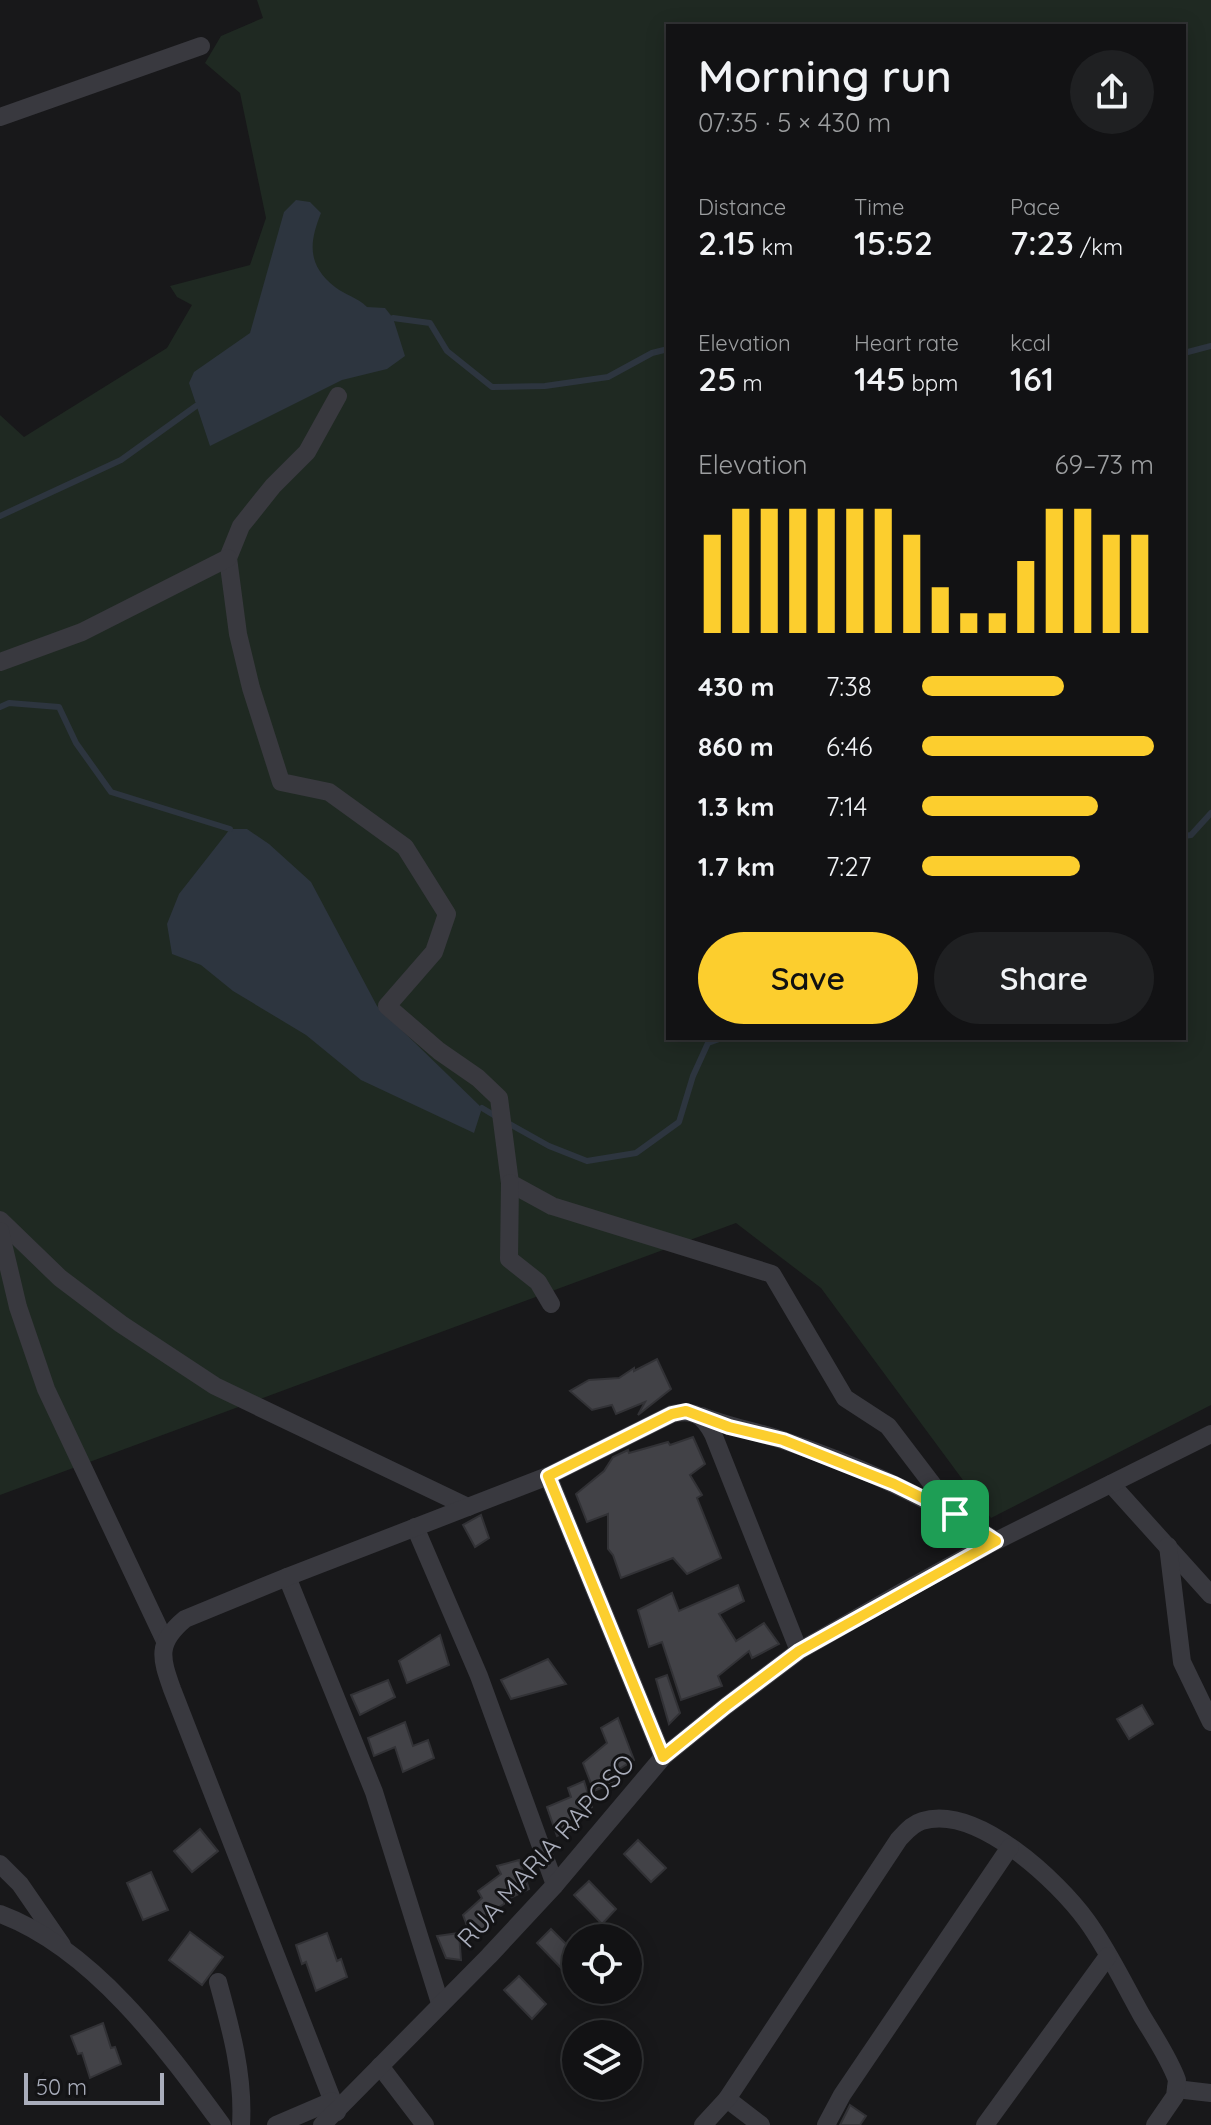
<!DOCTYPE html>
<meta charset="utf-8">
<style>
:root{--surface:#121214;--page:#1f2022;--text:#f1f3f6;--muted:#9c9ea0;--line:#313234;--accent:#fcce2e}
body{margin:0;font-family:Quicksand,sans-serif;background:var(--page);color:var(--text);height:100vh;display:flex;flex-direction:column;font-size:30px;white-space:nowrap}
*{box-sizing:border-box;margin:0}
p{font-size:26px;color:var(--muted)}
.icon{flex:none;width:44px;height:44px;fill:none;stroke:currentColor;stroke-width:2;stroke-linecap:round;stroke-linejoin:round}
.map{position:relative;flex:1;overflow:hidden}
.side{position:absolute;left:666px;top:24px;width:520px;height:1016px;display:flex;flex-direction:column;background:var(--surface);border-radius:0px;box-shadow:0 4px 20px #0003,0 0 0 2px var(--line)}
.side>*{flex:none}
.buttons{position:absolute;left:562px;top:1924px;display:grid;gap:16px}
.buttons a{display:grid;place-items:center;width:80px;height:80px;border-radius:50%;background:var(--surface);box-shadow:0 4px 20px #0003,0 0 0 2px var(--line);font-size:40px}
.scale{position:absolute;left:24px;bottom:20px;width:140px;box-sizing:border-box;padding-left:8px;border:4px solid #a9adbb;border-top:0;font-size:22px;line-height:28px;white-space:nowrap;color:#a9adbb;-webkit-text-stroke:6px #131315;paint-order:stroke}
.pin{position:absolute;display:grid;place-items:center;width:68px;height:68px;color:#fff;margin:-34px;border-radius:16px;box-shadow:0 4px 12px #0006}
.round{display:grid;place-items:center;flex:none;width:84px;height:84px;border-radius:42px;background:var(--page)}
.headline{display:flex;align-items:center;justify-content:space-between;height:136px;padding:0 32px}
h1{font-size:44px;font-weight:600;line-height:60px}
.stats{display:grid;grid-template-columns:repeat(3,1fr);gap:12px;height:136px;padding:8px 32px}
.stats div{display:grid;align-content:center}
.stats b{font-size:34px;font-weight:600}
.stats small{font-size:22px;font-weight:400}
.stats p{font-size:22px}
.chart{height:224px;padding:16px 32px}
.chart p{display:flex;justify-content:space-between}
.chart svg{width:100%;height:144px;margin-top:8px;stroke:var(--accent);stroke-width:6}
.primary-button{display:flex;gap:16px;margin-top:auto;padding:16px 32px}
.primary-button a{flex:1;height:92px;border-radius:48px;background:var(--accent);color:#111;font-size:32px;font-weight:600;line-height:92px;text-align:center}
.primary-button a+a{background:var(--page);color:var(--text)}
ul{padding:0 32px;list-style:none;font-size:26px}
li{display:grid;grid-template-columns:128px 96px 1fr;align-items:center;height:60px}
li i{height:20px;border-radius:10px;background:var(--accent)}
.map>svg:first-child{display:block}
.green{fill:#1f2922;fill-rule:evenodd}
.water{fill:#2d353f}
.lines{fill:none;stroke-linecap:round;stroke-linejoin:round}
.stream{stroke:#2d353f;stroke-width:6}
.building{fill:#424247;stroke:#323236;stroke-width:2}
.street{stroke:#39393f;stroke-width:18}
.route-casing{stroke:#fff;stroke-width:16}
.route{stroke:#fcce2e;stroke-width:10}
.labels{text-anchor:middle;stroke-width:6;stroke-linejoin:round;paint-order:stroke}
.street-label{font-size:26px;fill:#a9adbb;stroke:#131315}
</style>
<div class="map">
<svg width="1211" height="2125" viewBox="0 0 1211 2125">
<rect width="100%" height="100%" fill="#18181a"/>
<!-- green -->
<path class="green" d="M257 0H1211V1405L991 1518 821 1288 736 1223 0 1495V415L24 437 167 348 192 305 177 297 170 286 250 265 266 218 240 93 205 63 221 36 263 18ZM668 26H1184V1038H668Z"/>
<!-- water -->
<g class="water">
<path d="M296 200 310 202 321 213C309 243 307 265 335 287 345 295 357 297 367 307L385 308 393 318 405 356 387 369 342 380 210 446 189 383 194 372 250 333 284 212Z"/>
<polygon points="230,829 247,829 269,844 311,882 377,1006 482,1108 474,1133 361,1080 306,1035 233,991 201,965 172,954 167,924 179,894"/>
</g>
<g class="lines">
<!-- stream -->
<g class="stream">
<polyline points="393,318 430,323 447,351 492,387 545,386 608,377 652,353 668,349"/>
<polyline points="1184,353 1211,346"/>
<polyline points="0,516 121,460 196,406"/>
<polyline points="0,707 9,703 59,707 76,743 111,792 230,829"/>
<polyline points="1184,836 1191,835 1211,813"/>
<polyline points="482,1108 497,1117"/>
<polyline points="506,1122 549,1146 587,1161 636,1153 679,1122 693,1076 708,1043 722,1038"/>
</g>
</g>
<!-- building -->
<g class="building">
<polygon points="657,1359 671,1389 638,1415 645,1402 616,1414 612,1405 592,1410 570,1391 589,1380 619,1378 634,1368 634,1371"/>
<polygon points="693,1437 705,1464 690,1475 702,1495 697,1498 721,1558 687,1574 673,1558 621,1578 613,1555 608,1549 608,1514 587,1522 576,1494 604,1471 613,1457 628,1450 629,1453 668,1442 670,1445"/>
<polygon points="481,1515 489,1538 475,1547 463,1525"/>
<polygon points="738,1585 744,1601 719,1614 736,1641 764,1623 779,1644 752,1658 749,1651 718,1676 722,1686 681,1700 662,1642 649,1647 638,1610 672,1593 679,1611"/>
<polygon points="440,1635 449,1665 407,1683 399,1661"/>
<polygon points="548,1659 566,1684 511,1699 501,1680"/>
<polygon points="667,1675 680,1713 669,1724 656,1679"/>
<polygon points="388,1680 395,1697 360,1715 351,1695"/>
<polygon points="1142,1705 1153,1724 1129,1739 1117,1719"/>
<polygon points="618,1718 634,1760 611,1774 614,1783 594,1791 583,1763 607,1743 601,1728"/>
<polygon points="405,1722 413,1746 428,1740 434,1758 403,1772 395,1747 374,1756 368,1738"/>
<polygon points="584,1781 592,1807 569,1820 572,1830 557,1836 547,1807 571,1797 568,1788"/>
<polygon points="200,1829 218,1851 192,1872 174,1851"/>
<polygon points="638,1840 666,1868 651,1882 624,1854"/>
<polygon points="519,1860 529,1889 504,1901 504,1904 484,1916 488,1927 471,1936 463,1915 482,1898 478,1891 501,1874 497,1866"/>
<polygon points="151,1872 168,1910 143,1920 127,1883"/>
<polygon points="589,1881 616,1909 602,1924 574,1895"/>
<polygon points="551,1929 576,1954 576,1960 564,1971 537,1943"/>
<polygon points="190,1932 223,1957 202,1985 169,1960"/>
<polygon points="327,1933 337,1961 341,1959 347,1977 316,1991 306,1962 302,1964 296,1945"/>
<polygon points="459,1933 461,1960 446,1958 437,1936"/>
<polygon points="519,1976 546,2004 532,2019 504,1990"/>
<polygon points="103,2023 111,2048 115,2047 121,2064 90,2078 82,2053 78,2054 71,2036"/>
<polygon points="850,2105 866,2116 860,2125 840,2125"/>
</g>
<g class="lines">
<!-- street -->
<g class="street">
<polyline points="0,117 201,46"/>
<polyline points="338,396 307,452 273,486 241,526 228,558 238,634 251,688 281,782 329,792 405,847 447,914 434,952 387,1006 439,1051 478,1078 499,1098 510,1183 552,1206 772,1274 845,1398 888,1426 955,1514"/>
<polyline points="0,662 82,632 228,558"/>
<polyline points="510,1183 509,1259 538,1282 551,1304"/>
<polyline points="0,1220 60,1278 121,1324 215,1386 468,1507"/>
<polyline points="0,1231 18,1307 46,1389 165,1641"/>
<path d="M702 1416C729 1427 757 1431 785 1441 859 1465 930 1499 996 1541"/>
<polyline points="548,1476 663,1757"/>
<polyline points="1111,1484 1211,1595"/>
<polyline points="415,1527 479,1676 555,1885"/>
<polyline points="1168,1546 1182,1662 1211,1722"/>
<polyline points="287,1577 374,1792 440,2003"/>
<polyline points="0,1864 20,1884 62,1945"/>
<path d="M0 1914C92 1948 166 2048 222 2125"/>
<path d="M218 1982C231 2029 244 2076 241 2125"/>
<polyline points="380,2066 425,2125"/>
<polyline points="1176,2089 1211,2093"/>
<polyline points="727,2099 761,2125"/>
<path d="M337 2112 172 1689C161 1658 156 1643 185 1619L287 1577 548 1476 672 1414C694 1409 703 1415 713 1434L799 1651"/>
<polyline points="276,2125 332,2101"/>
<polyline points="322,2125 489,1956 555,1885 663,1757 726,1706 799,1651 902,1592 988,1545 1211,1434"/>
<path d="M703 2125 727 2099 899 1839C906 1832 912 1824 922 1821 977 1804 1058 1881 1087 1921 1108 1950 1124 1984 1142 2016 1154 2036 1169 2058 1177 2080L1175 2096 1155 2125"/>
<polyline points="826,2125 842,2095 1010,1847"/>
<polyline points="985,2125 1108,1956"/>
</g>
</g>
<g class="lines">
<!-- route casing -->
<g class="route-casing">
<polygon id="route" points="686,1411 729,1427 783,1440 894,1484 955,1514 996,1541 799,1651 726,1706 663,1757 548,1476 672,1414"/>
</g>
<!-- route -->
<use href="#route" class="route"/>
</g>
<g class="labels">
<!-- street labels -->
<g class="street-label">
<text transform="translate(546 1851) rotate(-48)" y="9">RUA MARIA RAPOSO</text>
</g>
</g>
</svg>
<div class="buttons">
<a><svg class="icon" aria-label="locate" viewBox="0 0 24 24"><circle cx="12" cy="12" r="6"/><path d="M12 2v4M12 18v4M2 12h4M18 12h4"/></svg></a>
<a><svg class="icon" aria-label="layers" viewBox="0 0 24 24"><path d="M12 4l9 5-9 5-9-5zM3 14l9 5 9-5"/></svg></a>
</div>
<div class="scale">50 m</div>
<div class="pin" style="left:955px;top:1514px;background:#1e9e55"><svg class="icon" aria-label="arrive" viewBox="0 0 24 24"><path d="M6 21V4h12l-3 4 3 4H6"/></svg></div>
<section class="side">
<div class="headline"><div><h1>Morning run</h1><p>07:35 · 5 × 430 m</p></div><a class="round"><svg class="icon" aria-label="share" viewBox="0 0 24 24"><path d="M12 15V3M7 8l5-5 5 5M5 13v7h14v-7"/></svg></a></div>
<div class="stats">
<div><p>Distance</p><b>2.15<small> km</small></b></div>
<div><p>Time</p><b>15:52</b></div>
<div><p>Pace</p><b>7:23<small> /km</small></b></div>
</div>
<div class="stats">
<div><p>Elevation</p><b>25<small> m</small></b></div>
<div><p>Heart rate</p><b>145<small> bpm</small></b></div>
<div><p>kcal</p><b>161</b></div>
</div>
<div class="chart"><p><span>Elevation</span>69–73 m</p>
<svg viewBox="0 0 160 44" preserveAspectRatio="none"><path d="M5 44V14M15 44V6M25 44V6M35 44V6M45 44V6M55 44V6M65 44V6M75 44V14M85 44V30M95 44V38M105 44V38M115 44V22M125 44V6M135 44V6M145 44V14M155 44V14"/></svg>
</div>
<ul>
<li><b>430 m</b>7:38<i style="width:61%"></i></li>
<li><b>860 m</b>6:46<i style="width:100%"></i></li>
<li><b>1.3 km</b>7:14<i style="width:76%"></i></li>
<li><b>1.7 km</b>7:27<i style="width:68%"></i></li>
</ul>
<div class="primary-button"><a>Save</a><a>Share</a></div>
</section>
</div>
